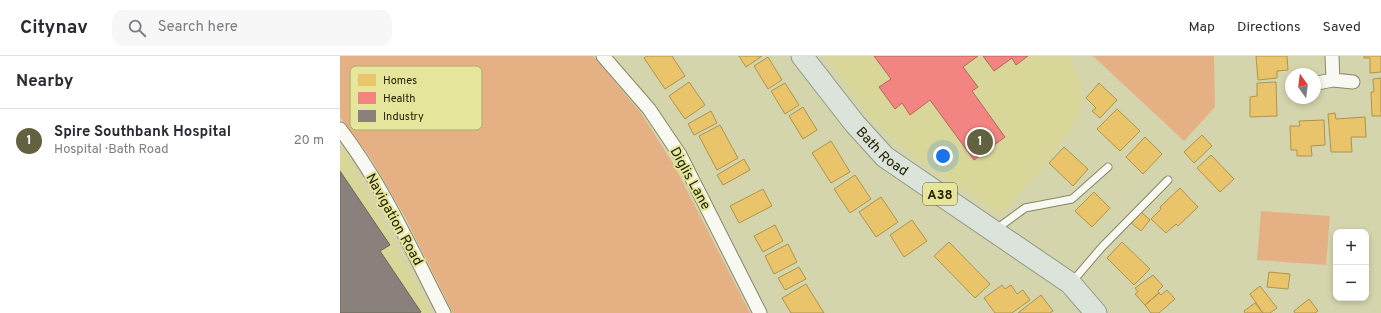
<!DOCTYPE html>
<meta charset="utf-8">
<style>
:root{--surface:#fff;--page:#f7f7f7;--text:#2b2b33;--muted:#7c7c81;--line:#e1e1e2;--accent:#626140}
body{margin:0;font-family:Overpass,sans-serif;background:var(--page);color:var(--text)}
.controls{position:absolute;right:12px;bottom:12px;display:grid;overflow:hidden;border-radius:8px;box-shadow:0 2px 6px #0003}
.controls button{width:36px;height:36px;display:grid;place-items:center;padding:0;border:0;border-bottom:1px solid var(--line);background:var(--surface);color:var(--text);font:20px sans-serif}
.compass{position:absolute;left:945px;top:12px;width:36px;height:36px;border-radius:50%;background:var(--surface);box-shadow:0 2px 6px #0003;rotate:346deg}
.you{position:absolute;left:603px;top:100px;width:14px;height:14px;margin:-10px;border:3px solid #fff;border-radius:50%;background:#1a73e8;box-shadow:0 0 0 6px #1a73e833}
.badge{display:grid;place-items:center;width:26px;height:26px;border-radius:50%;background:var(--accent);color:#fff;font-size:13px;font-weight:700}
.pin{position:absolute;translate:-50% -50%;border:2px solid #fff;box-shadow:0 1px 4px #0006}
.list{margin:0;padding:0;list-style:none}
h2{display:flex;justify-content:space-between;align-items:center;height:52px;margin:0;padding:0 16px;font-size:17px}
h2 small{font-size:13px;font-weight:400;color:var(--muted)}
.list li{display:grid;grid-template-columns:26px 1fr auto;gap:12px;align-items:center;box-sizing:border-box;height:64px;padding:0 16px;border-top:1px solid var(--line)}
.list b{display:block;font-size:15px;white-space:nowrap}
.list p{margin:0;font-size:13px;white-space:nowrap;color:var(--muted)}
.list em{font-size:13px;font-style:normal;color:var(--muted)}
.icon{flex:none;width:22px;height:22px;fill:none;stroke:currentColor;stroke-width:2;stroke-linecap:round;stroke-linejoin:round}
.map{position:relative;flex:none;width:1041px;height:257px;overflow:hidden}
header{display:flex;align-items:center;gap:24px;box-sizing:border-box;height:56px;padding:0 20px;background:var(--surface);border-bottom:1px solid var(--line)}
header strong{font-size:19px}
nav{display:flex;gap:22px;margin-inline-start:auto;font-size:14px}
.search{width:280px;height:36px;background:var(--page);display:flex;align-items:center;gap:10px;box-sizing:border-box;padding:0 14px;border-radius:12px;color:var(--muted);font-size:15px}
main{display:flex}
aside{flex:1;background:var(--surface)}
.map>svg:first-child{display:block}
</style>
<header>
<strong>Citynav</strong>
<div class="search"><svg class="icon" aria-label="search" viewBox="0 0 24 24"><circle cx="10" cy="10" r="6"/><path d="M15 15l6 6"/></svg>Search here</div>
<nav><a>Map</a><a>Directions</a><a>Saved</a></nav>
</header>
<main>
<aside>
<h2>Nearby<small></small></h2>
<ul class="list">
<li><span class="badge">1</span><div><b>Spire Southbank Hospital</b><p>Hospital · Bath Road</p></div><em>20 m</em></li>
</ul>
</aside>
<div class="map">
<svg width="1041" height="257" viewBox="0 0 1041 257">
<rect width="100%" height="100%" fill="#d4d4ad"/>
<path fill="#d8d799" d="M485 0H730L742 30 741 58 704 111 661 159 576 102 530 62Z
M0 90 8 99 92 257H0Z"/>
<path fill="#e5b184" d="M0 0H253L301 57 334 109 410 257H113L65 161 30 101 0 61Z
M753 0H874L875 51 844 85Z
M921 155 990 160 986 209 917 204Z"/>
<path fill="#e9c46a" stroke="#ae944c" d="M307 0H332L345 20 325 33 304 2Z
M399 0H422L406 11Z
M916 0H947L948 14 937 15V22L918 24Z
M1024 0H1041V16L1030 17V2H1024Z
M428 1 442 24 428 33 414 10Z
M1041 22V60H1032L1031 36H1034L1033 23Z
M349 26 365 49 345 63 329 40Z
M936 26 937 60 910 61V41L917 40V27Z
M445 27 459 49 445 58 431 35Z
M759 27 777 44 760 62 752 55 756 52 746 42Z
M463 51 477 74 463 83 449 60Z
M777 53 800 75 780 95 757 73Z
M371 55 377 67 354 79 348 68Z
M995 57 996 63 1025 61 1026 81H1011L1012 96H991L988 58Z
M984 64 985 89 971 90 972 100H957V94H951L950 70H960L959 65Z
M380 69 398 102 377 114 359 80Z
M862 79 872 90 854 107 844 96Z
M805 81 822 98 803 118 786 101Z
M491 85 510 116 491 127 472 97Z
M724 91 748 113 733 130 709 107Z
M871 99 894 123 880 136 857 112Z
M404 103 410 114 383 129 377 119Z
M515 119 531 143 510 157 494 133Z
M840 132 858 151 838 170 836 168 826 177 811 163 821 153 820 151Z
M423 133 432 150 399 167 390 150Z
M754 136 770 152 752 171 735 155Z
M541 141 558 166 536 181 519 156Z
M800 155 810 164 801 175 790 166Z
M572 164 587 185 564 201 550 179Z
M435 169 443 185 423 196 414 180Z
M609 186 650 228 635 242 594 200Z
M782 186 810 213 794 229 767 202Z
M448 188 457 206 434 218 425 200Z
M459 211 466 223 445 234 438 222Z
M929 216 950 218 948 233 927 231Z
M813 219 823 230 818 235 819 237 805 249 795 238 798 236 795 232Z
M466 228 484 257H451L442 242Z
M662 229 665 233 671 229 677 238 683 234 690 244 672 257H655L644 242Z
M920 230 937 252 930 257H923L910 238Z
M827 234 835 243 819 257H811L805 249 819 237 821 239Z
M701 239 713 255 710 257H678Z
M969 243 978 255 975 257H955L954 255Z
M915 247 923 257H905L904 255Z"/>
<path fill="#f28482" stroke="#b4675c" d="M534 0H638L623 11 638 31 632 35 665 81 634 104 590 44 570 59 562 47 555 53 539 31 551 23Z
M643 0H688L676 9 672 2 654 15Z"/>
<path fill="#8a817c" stroke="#6b6558" d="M0 115 50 189 40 195 81 256 79 257H0Z"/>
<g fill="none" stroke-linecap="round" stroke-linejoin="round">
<defs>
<path id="lane" d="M655 174 685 152 732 143 768 111
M732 226 762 191 828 124"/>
<path id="street" d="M263 0 309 53 340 99 420 257
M993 24 1013 26
M977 27 993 24 992 0
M0 73C43 129 72 195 104 257"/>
<g id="primary">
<path id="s1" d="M462 0 515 68 545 101 730 227 756 257"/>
</g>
</defs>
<use href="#lane" stroke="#888767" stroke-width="9"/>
<use href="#street" stroke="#888767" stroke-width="15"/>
<use href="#primary" stroke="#909c84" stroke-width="23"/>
<use href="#lane" stroke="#f9f9f3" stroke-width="7"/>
<use href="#street" stroke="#f9f9f3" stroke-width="13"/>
<use href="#primary" stroke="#dce3db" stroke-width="21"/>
</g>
<g text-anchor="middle" stroke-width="4" stroke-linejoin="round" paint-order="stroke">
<rect fill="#e5e59c" stroke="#5e5d32" stroke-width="1" x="583" y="127" width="34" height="22" rx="3"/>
<g font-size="13" font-weight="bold" fill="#242305">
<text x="600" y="143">A38</text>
</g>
<g font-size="14" fill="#242305" stroke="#e5e59c">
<text dy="5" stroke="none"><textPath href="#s1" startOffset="125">Bath Road</textPath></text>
<text transform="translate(351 122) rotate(61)" y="5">Diglis Lane</text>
<text transform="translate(55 163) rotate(61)" y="5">Navigation Road</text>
</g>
</g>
<rect x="10" y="10" width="132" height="64" rx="6" fill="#e5e59c" stroke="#abab6f" stroke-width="1"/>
<rect x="18" y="18" width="18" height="12" fill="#e9c46a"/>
<rect x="18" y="36" width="18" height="12" fill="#f28482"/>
<rect x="18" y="54" width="18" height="12" fill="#8a817c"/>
<g font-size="11" fill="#242305">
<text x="43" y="28">Homes</text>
<text x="43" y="46">Health</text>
<text x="43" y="64">Industry</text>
</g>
</svg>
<div class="controls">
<button>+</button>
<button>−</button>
</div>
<svg class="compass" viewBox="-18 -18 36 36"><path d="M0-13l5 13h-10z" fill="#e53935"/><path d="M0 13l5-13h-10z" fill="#7c7c81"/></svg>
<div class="you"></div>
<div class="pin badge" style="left:640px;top:86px">1</div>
</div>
</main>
